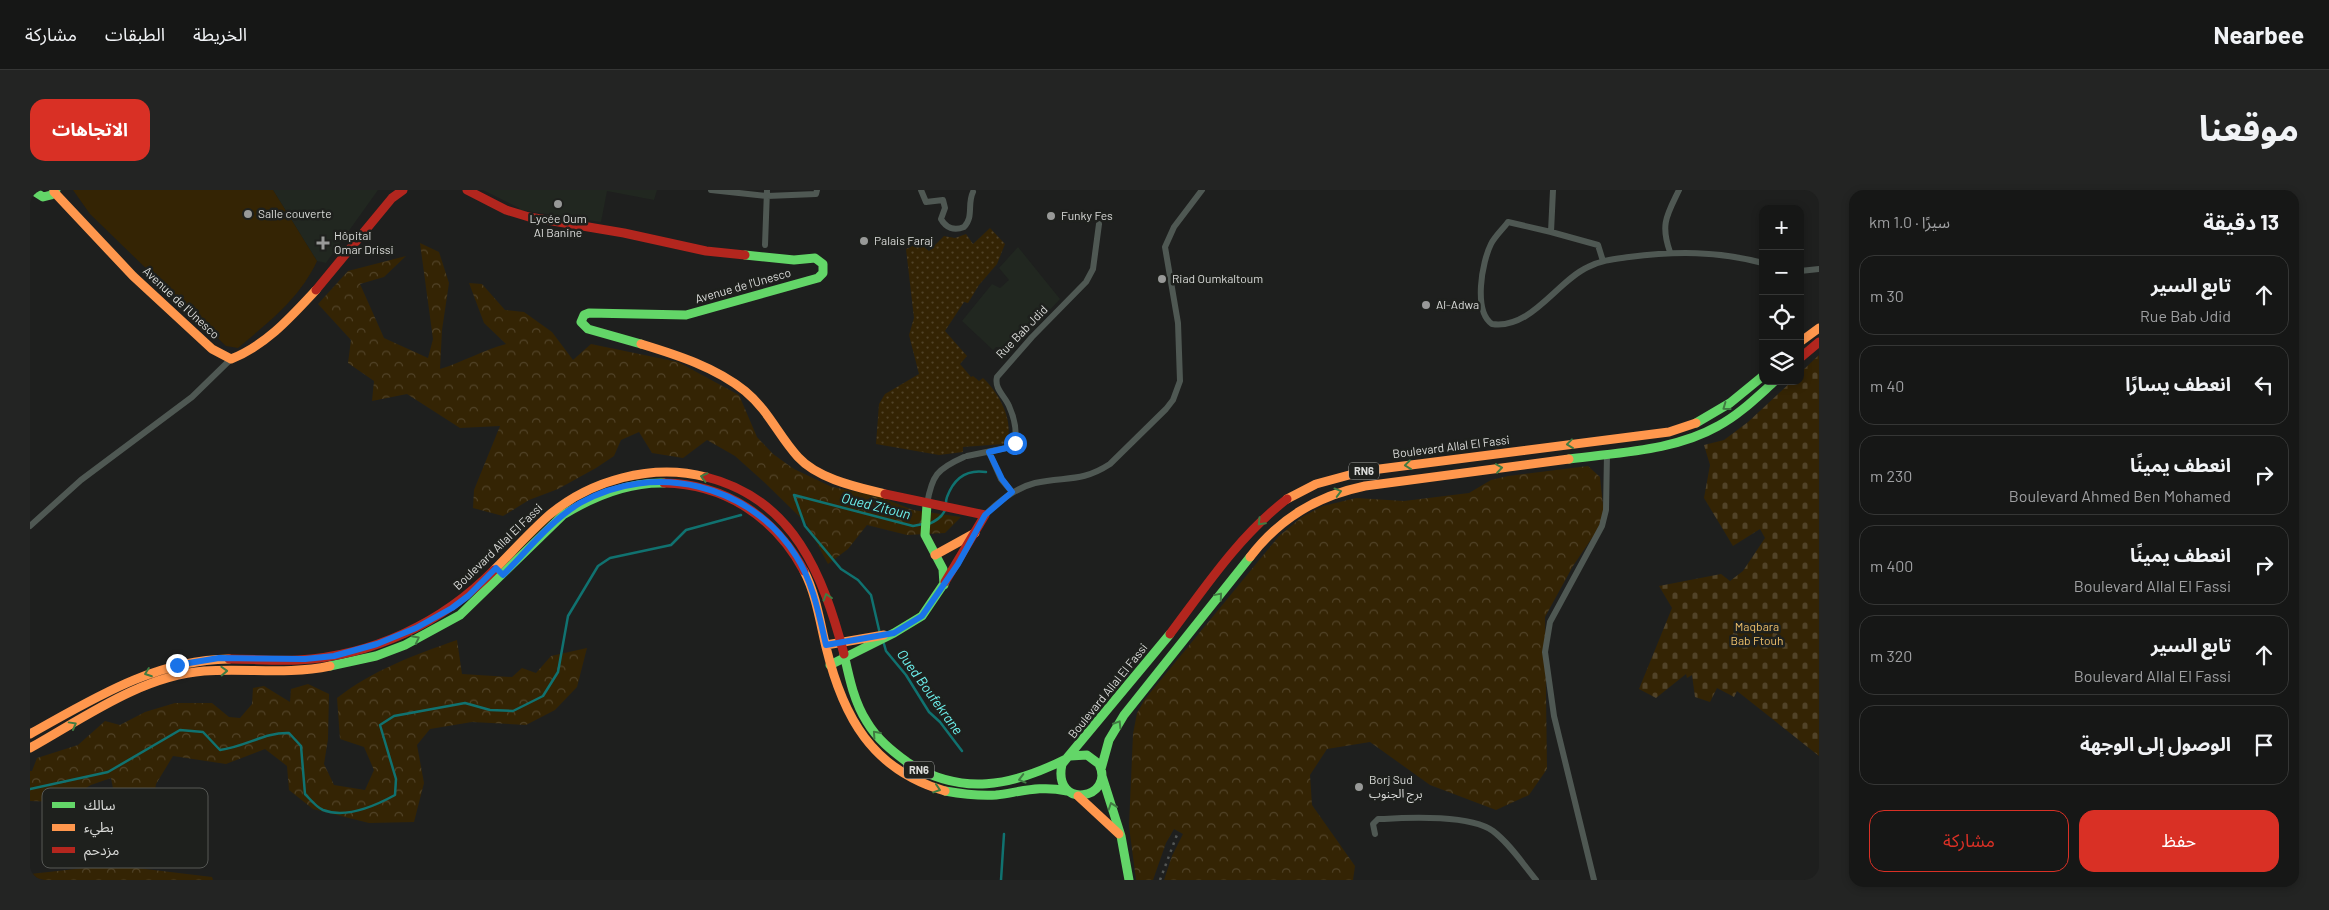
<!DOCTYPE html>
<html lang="ar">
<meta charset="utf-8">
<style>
:root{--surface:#161716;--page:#232423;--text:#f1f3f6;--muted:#9e9fa1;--line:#353635;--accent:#d93025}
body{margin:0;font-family:Barlow,"Noto Sans Arabic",sans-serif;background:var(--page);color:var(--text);direction:rtl}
.controls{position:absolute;right:15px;top:15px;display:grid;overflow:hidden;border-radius:10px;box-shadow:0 2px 8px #0003}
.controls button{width:45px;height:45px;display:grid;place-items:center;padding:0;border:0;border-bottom:1px solid var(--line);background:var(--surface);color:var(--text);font:25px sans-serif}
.stop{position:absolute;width:15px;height:15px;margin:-11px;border:4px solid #1a73e8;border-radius:50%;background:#fff}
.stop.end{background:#1a73e8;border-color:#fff;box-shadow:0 1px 5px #0008}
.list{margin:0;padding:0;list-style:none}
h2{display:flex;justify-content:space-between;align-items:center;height:65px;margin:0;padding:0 20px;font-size:21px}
h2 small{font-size:16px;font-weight:400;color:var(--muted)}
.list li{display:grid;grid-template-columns:32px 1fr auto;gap:15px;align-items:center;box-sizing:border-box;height:80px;margin:0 10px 10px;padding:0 10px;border:1px solid var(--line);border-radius:15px}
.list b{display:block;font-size:19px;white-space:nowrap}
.list p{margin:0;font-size:16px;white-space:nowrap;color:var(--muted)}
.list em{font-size:16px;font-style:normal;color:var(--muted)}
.actions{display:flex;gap:10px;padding:15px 20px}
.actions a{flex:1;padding:11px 0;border:1px solid var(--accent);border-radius:15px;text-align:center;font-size:18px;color:var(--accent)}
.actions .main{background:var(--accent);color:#fff}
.icon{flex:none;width:28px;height:28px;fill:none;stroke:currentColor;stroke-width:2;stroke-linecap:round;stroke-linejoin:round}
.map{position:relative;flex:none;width:1789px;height:690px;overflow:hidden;direction:ltr;border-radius:15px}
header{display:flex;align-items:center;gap:30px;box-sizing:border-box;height:70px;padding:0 25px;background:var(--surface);border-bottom:1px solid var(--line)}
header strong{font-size:24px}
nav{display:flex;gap:28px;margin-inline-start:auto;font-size:18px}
.intro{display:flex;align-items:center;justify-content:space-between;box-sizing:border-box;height:120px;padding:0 30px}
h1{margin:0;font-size:35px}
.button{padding:12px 22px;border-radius:15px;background:var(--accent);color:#fff;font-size:18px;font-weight:700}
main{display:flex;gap:30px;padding:0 30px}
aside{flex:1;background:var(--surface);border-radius:15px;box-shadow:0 2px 8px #0003}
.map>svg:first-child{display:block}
</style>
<header>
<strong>Nearbee</strong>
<nav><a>الخريطة</a><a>الطبقات</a><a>مشاركة</a></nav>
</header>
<div class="intro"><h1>موقعنا</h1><a class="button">الاتجاهات</a></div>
<main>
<aside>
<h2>13 دقيقة<small>سيرًا · 1.0 km</small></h2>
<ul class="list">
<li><svg class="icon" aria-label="ahead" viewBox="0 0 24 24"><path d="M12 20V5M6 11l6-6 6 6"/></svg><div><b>تابع السير</b><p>Rue Bab Jdid</p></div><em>30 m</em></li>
<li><svg class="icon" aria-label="left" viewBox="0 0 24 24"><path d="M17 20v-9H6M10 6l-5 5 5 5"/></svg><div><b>انعطف يسارًا</b></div><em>40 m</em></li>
<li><svg class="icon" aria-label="right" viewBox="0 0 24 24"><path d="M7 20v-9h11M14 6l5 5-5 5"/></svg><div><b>انعطف يمينًا</b><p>Boulevard Ahmed Ben Mohamed</p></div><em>230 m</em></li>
<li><svg class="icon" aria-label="right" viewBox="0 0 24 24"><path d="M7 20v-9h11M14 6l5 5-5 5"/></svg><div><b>انعطف يمينًا</b><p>Boulevard Allal El Fassi</p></div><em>400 m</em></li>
<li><svg class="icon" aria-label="ahead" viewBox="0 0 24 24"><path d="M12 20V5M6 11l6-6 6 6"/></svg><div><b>تابع السير</b><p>Boulevard Allal El Fassi</p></div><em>320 m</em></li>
<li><svg class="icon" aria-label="arrive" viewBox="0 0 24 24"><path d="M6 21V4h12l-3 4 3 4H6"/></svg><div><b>الوصول إلى الوجهة</b></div></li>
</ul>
<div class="actions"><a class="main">حفظ</a><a>مشاركة</a></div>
</aside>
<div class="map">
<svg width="1789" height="690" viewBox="0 0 1789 690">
<defs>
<pattern id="grass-dots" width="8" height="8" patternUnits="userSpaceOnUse" patternTransform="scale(1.25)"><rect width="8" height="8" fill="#342404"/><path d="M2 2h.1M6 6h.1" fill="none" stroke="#514328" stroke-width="1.8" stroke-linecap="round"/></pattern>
<pattern id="forest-crowns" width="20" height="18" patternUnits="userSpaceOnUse" patternTransform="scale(1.25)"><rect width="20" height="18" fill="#342404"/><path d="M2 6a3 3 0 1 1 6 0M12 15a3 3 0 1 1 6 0" fill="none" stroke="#514328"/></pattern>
<pattern id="cemetery-stones" width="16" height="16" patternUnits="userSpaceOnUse" patternTransform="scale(1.25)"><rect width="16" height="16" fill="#342404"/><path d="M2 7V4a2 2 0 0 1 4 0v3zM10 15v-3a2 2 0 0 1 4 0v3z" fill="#514328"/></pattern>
</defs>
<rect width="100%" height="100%" fill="#1e1f1e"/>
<path fill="#212720" d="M243 0H348L296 73 287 71Z
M453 0H627L624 10 577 1 571 32 490 20 489 18Z
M988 57 1030 109 983 160 966 157 963 160 932 131 962 94 970 98 979 90 969 78Z"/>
<path fill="url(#grass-dots)" d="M960 38 975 54 967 74 949 95 938 113 934 112 915 141 937 166 930 174 941 187 943 186 949 191 953 188C968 202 984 229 977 251L974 254 933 257V262L909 265 846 254 849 214 855 204 889 184 879 145 884 128 876 59 889 53 899 61 914 46 925 48 936 44 943 54Z"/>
<path fill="url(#forest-crowns)" d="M390 53 409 62 419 93 412 140 410 179C433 172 453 160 476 154L454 133 439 93 452 94 475 120 494 122 522 142 543 170 561 154 648 172 709 205 727 247 743 264 764 279 802 297 848 306 883 320 931 327 915 343 877 345 837 335 818 359 798 374 776 333 734 292 705 266 677 250 653 268 622 263 609 242 591 250 584 266 566 278 528 299 499 310 473 326 443 318 444 300 470 236 430 238 377 204 342 211 344 191 318 173 321 150 288 114 318 81 376 66 354 87 330 94 354 148 398 168 403 149Z
M1558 276 1570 287 1574 325 1568 339 1543 376 1515 427 1517 579 1499 605 1466 620 1400 595 1340 552 1297 559 1280 585 1282 615 1325 676 1323 690H1134L1142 666 1153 644 1144 639 1136 653 1123 690H1106L1099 636 1103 544 1107 523 1115 509 1249 346 1272 327 1293 316 1326 308 1374 311 1439 303 1461 290 1478 286Z
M427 450 432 484 482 487 492 478 506 483 521 466 557 458 547 497 525 520 496 535 442 532 400 539 387 555 394 593 384 632 339 633 283 619 259 600 257 576 235 559 196 574 143 566 126 594 123 612 109 630 87 619 81 588 61 595 32 612 0 611V581H2L7 568 48 555 75 531 90 535 115 522 145 513H182L199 527 210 528 222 514 223 498 234 496 260 512 261 499 278 494 299 504 298 549 294 574 304 595 335 600 344 580 334 557 310 549 307 508C343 480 384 465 427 450Z
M82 675 182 687 183 690H0V684Z"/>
<path fill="url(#cemetery-stones)" d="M1789 165V566L1707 501 1704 507 1687 498 1680 512 1665 507 1662 485 1657 488 1656 484 1626 508 1609 499 1642 418 1629 396 1691 384 1700 391 1713 381 1735 348 1730 339 1703 356 1674 308 1680 275 1674 255 1694 250 1718 232 1762 191H1770V183Z"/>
<path fill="#342404" d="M43 0H243L287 71C270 108 239 132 208 158L196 156 60 24Z"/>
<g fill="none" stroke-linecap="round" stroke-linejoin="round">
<path stroke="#107270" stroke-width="2.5" d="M764 305 883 336 893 334
M764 305 775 336 811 379 828 390 841 405 850 444
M899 334C905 331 911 328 914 322 917 318 915 312 917 307 924 288 937 279 956 282
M854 454 856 461 876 485 899 522 910 532 932 561
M0 599 78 582 150 540 173 542 190 560C215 557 235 542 259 543L271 556 275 604C280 609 286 617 293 620 316 629 345 616 365 605L366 589 350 535 364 526 435 513 460 520 483 521 513 506 528 482 538 426 568 376 580 368 641 355 656 340 711 325
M971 690 974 644"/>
<path stroke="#4f5853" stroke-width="6" d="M681 0 737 6 786 4 787 0
M891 0 896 12 913 10 915 18 911 29C916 38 924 41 934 37 944 27 937 14 943 2
M1523 0 1521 42 1568 55 1573 71
M1521 42 1478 32C1473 39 1465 46 1461 54 1452 72 1443 121 1462 134 1501 140 1527 91 1558 77 1572 70 1585 69 1599 67 1646 61 1687 61 1733 73
M735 55 737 0
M1640 62C1630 34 1637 25 1649 0
M1770 81 1789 79
M959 262 971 289 982 302
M937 266 981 257 985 253C987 241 984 227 979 216 975 206 964 199 967 187L1002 147 1056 92 1063 79 1069 34
M897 314C902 285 907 279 934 267
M955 325C969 311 985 298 1005 293 1035 286 1051 293 1080 274L1136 219 1143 210 1150 191 1148 133 1135 57 1144 37 1172 0
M0 336 51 290 162 207 201 169
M1345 644 1343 634 1348 629H1354C1381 627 1441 625 1463 641 1480 654 1493 674 1506 690
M1564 690 1524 526 1515 462 1520 432 1572 336 1576 320 1577 264"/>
<path stroke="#63d668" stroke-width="9" d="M2 0 13 7 21 5 26 0
M611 154 558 139 551 132 554 125 559 123 656 125 788 88 793 83V74L785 68 764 70 715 65
M1666 233 1700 213 1733 186
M1539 269C1589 262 1644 261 1688 236 1709 225 1727 207 1745 191
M897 314 895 345 913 379 914 395
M814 464C819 487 824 512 837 532 847 549 862 561 877 572 931 607 982 596 1036 569
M800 475 864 443 892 426 915 392
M300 476 346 466 375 455 430 425 533 325C564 306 597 292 634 293
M1040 566 1057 565 1069 574C1086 609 1022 621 1032 574L1140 444
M1071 579 1079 550 1094 525 1220 367
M1072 586 1091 646 1099 690
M915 601C932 604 949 606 966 605 990 602 1012 595 1036 601"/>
<path stroke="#ff974d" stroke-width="9" d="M24 2 103 86 182 159 201 169C236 155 260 128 286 100
M1770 152 1789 138
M611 154C647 165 685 177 715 201 739 221 748 245 768 267 788 289 827 297 855 304
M1257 309 1286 294 1334 281 1639 242 1666 233
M905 365 945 343
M1220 367C1250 328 1287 306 1335 296L1539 269
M464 380C482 362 499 343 518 326 560 290 622 273 676 287
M774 381C786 404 790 432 796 457 813 527 842 580 915 601
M796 455 854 445
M0 544C63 509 124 470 199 469
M0 558C54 528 111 486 174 481 216 478 258 485 300 476
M1048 606 1089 644"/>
<path stroke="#b3261e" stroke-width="9" d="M437 0 476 20 499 27 594 43 676 61 715 65
M286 100 362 8 373 0
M1770 168 1789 152
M676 287C764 309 793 385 814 464
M634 293C695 294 745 327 774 381
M855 304 955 325 915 392
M1140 444C1176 396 1209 346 1257 309
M199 469C222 469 245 471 268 470 342 466 412 433 464 380"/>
<path stroke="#545755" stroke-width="2.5" stroke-dasharray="2.5 5" stroke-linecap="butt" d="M1130 690 1148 642"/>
</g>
<defs><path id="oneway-chevron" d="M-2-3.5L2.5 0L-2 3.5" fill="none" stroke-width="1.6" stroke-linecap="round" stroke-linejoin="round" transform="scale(1.25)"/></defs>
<g stroke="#407b42">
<use href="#oneway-chevron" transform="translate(1696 217) rotate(144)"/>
<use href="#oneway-chevron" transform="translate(1540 254) rotate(173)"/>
<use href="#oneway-chevron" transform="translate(1378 275) rotate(173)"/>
<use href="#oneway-chevron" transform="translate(1469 278) rotate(-8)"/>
<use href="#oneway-chevron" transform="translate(674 287) rotate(-166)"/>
<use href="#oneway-chevron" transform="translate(1308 302) rotate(-15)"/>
<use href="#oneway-chevron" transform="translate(1231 332) rotate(134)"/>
<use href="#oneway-chevron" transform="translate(1189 406) rotate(-50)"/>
<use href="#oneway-chevron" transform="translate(797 407) rotate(-107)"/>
<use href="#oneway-chevron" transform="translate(386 449) rotate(-27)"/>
<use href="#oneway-chevron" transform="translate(194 481) rotate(-2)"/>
<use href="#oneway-chevron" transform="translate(118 483) rotate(160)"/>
<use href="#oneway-chevron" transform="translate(1088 534) rotate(-58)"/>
<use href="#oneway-chevron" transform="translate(43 535) rotate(-29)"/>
<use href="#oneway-chevron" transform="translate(846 544) rotate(-132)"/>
<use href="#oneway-chevron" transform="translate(992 589) rotate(165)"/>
<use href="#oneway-chevron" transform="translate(907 599) rotate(18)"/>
<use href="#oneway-chevron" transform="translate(1082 616) rotate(-109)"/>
</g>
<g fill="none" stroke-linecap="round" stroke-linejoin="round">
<path stroke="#1a73e8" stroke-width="6" d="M147 475 189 468 275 469 304 466 347 454 386 438 422 418 438 406 466 378 473 385C497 361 520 331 550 313 624 271 721 294 766 366 783 392 789 425 796 455L864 443 892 426 928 374 955 325 982 302 972 289 959 262 981 257 985 253"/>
</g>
<g fill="#989998" stroke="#1e201d" stroke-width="2">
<circle cx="528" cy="14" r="5"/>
<circle cx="218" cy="24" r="5"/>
<circle cx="1021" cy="26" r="5"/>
<circle cx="834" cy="51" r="5"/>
<path d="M290.5 45.5h5v5h5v5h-5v5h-5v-5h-5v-5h5z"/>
<circle cx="1132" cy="89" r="5"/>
<circle cx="1396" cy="115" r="5"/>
<circle cx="1329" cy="597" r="5"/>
</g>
<g text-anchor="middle" stroke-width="5" stroke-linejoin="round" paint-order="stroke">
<g fill="#1e201d" stroke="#a2a3a1" stroke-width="1">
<rect x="1319" y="272.5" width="30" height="17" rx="4"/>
<rect x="874" y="571.5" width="30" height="17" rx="4"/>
</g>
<g font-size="11" font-weight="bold" fill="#dadbd9">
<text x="1334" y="285">RN6</text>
<text x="889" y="584">RN6</text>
</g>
<g font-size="12" fill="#dadbd9" stroke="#1e201d" text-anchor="start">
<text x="228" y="28">Salle couverte</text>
<text x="1031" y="30">Funky Fes</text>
<text x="528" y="33" text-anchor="middle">Lycée Oum<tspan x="528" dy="14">Al Banine</tspan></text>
<text x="304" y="50">Hôpital<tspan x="304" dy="14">Omar Drissi</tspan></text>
<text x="844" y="55">Palais Faraj</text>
<text x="1142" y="93">Riad Oumkaltoum</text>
<text x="1406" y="119">Al-Adwa</text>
<text x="1339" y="594">Borj Sud<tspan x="1339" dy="14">برج الجنوب</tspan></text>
</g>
<g font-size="12" fill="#dadbd9" stroke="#1e201d">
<text transform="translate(713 96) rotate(-16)" y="4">Avenue de l'Unesco</text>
<text transform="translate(151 113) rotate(43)" y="4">Avenue de l'Unesco</text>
<text transform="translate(992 142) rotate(-46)" y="4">Rue Bab Jdid</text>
<text transform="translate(1421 257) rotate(-7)" y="4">Boulevard Allal El Fassi</text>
<text transform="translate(468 357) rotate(-44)" y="4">Boulevard Allal El Fassi</text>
<text transform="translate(1078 501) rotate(-51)" y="4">Boulevard Allal El Fassi</text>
</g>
<g font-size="12" fill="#efc06b" stroke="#1e201d">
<text x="1727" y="441">Maqbara<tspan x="1727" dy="14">Bab Ftouh</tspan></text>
</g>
<g font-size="14" font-style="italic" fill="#6ef3f0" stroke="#1e201d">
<text transform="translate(846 316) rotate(14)" y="5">Oued Zitoun</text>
<text transform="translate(900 502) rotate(54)" y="5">Oued Boufekrane</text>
</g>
</g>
<rect x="12" y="598" width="166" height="80" rx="8" fill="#1e201d" stroke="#565855" stroke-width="1"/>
<rect x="22" y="612" width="23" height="6" fill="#63d668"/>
<rect x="22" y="634" width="23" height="7" fill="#ff974d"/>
<rect x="22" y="657" width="23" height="6" fill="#b3261e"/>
<g font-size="14" fill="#dadbd9">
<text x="54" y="620">سالك</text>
<text x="54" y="642">بطيء</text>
<text x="54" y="665">مزدحم</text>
</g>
</svg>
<div class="controls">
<button>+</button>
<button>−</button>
<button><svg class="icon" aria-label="locate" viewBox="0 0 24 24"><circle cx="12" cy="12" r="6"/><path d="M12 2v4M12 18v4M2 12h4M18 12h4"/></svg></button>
<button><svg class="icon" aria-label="layers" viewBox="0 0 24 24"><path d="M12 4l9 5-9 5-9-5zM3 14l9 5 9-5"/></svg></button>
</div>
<div class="stop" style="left:985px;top:253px"></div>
<div class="stop end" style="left:147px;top:475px"></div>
</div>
</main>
